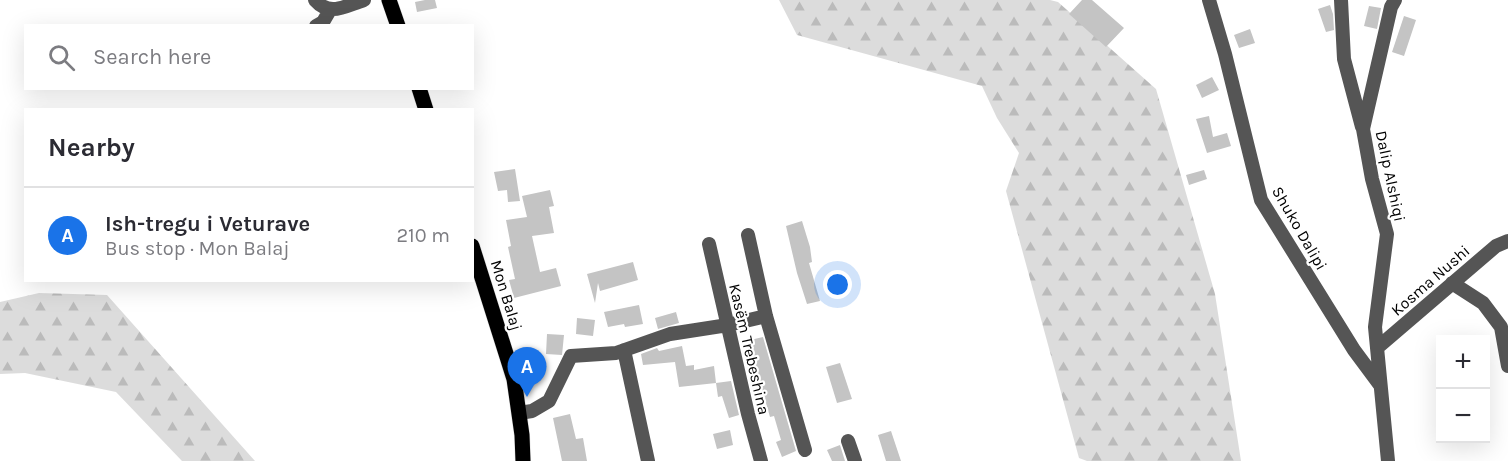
<!DOCTYPE html>
<meta charset="utf-8">
<style>
:root{--surface:#fff;--page:#f2f2f3;--text:#2b2b33;--muted:#7c7c81;--line:#e1e1e2;--accent:#1a73e8}
body{margin:0;font-family:Karla,sans-serif;background:var(--page);color:var(--text)}
.controls{position:absolute;right:18px;bottom:18px;display:grid;overflow:hidden;border-radius:0px;box-shadow:0 6px 24px #0002}
.controls button{width:54px;height:54px;display:grid;place-items:center;padding:0;border:0;border-bottom:2px solid var(--line);background:var(--surface);color:var(--text);font:30px sans-serif}
.you{position:absolute;left:838px;top:285px;width:21px;height:21px;margin:-15px;border:4px solid #fff;border-radius:50%;background:#1a73e8;box-shadow:0 0 0 9px #1a73e833}
.badge{display:grid;place-items:center;width:39px;height:39px;border-radius:50%;background:var(--accent);color:#fff;font-size:20px;font-weight:700}
.pin{position:absolute;translate:-50% -50px;filter:drop-shadow(0 2px 3px #0008)}
.pin::after{content:'';position:absolute;top:32px;width:21px;height:18px;background:inherit;clip-path:polygon(0 0,100% 0,50% 100%)}
.list{margin:0;padding:0;list-style:none}
h2{display:flex;justify-content:space-between;align-items:center;height:78px;margin:0;padding:0 24px;font-size:26px}
h2 small{font-size:20px;font-weight:400;color:var(--muted)}
.list li{display:grid;grid-template-columns:39px 1fr auto;gap:18px;align-items:center;box-sizing:border-box;height:96px;padding:0 24px;border-top:2px solid var(--line)}
.list b{display:block;font-size:22px;white-space:nowrap}
.list p{margin:0;font-size:20px;white-space:nowrap;color:var(--muted)}
.list em{font-size:20px;font-style:normal;color:var(--muted)}
.icon{flex:none;width:33px;height:33px;fill:none;stroke:currentColor;stroke-width:2;stroke-linecap:round;stroke-linejoin:round}
.map{position:relative;flex:none;width:1508px;height:461px;overflow:hidden}
.search{position:absolute;background:var(--surface);box-shadow:0 6px 24px #0002;left:24px;top:24px;width:450px;height:66px;display:flex;align-items:center;gap:15px;box-sizing:border-box;padding:0 21px;border-radius:0px;color:var(--muted);font-size:22px}
.panel{position:absolute;background:var(--surface);box-shadow:0 6px 24px #0002;left:24px;top:108px;width:450px;height:174px;border-radius:0px}
.map>svg:first-child{display:block}
</style>
<div class="map">
<svg width="1508" height="461" viewBox="0 0 1508 461">
<defs>
<pattern id="forest-firs" width="22" height="20" patternUnits="userSpaceOnUse" patternTransform="scale(1.5)"><rect width="22" height="20" fill="#dcdcdc"/><path d="M5 1l3.5 6h-7zM16 11l3.5 6h-7z" fill="#bbb"/></pattern>
</defs>
<rect width="100%" height="100%" fill="#fff"/>
<path fill="url(#forest-firs)" d="M779 0H1050L1058 2 1156 89 1215 294 1241 461H1087L1079 458 1006 191 1019 153 997 118 982 86 797 35Z
M39 293 107 295 255 461H182L116 392 25 373 0 374V302Z"/>
<path fill="#c4c4c4" d="M425 0H435L437 8 417 12 415 2Z
M1082 0H1092L1124 28 1106 47 1069 14Z
M1330 5 1333 14 1334 30 1326 32 1318 9Z
M1369 6 1381 8 1377 29 1364 26Z
M1404 16 1416 20 1404 56 1392 52Z
M1250 29 1255 43 1239 48 1234 35Z
M1212 77 1219 90 1202 98 1196 85Z
M1209 116 1213 137 1227 133 1231 146 1207 153 1196 119Z
M515 169 520 201 508 202 507 190 498 191 494 172Z
M1204 170 1207 179 1189 185 1186 175Z
M550 190 554 206 549 207 554 233 532 236 540 272 556 268 561 286 514 298 509 280 515 279 508 247 511 246 506 220 527 217 522 196Z
M802 221 810 247 812 262 809 263 820 301 807 304 797 273 786 226Z
M633 262 638 280 600 291 598 283 595 303 587 274Z
M639 305 643 324 625 327 624 324 608 327 604 312Z
M676 312 679 323 658 329 655 318Z
M577 318 595 320 593 336 576 334Z
M547 334 564 335 562 355 546 354Z
M763 337 796 451 782 457 776 442 781 440 774 416 770 417 753 358H750L746 341Z
M682 346 686 366 694 365V370L714 366 716 383 679 387 675 362 643 365 641 354 657 348 659 351Z
M840 363 852 399 837 403 826 367Z
M731 381 739 415 729 418 722 396 718 397 716 383Z
M570 414 576 439 583 438 587 461H562L553 418Z
M730 430 733 445 717 449 713 434Z
M891 431 901 461H886L878 435Z
M840 445 845 461H832L827 450Z"/>
<g fill="none" stroke-linecap="round" stroke-linejoin="round">
<defs>
<path id="major" d="M389 0 398 26
M419 88 426 110
M472 246 514 379 522 435 523 461"/>
</defs>
<use href="#major" stroke="#dbdbdb" stroke-width="16"/>
<path stroke="#555" stroke-width="14" d="M315 0C330 17 345 6 364 0
M1209 0 1225 54 1261 200 1354 350 1380 385
M1341 0 1344 59 1362 127
M316 26 323 22 330 10
M748 235 766 316 805 450
M709 244 748 414 761 461
M1452 283 1483 303 1501 327 1508 366
M1377 348 1496 246 1508 241
M624 350 648 461
M519 413 532 411 549 401 571 356 616 353 670 334 728 325 766 316
M848 441 855 461
M1388 461 1375 327 1387 234 1372 179 1363 129 1391 7 1395 0"/>
<use href="#major" stroke="#000" stroke-width="15"/>
</g>
<g text-anchor="middle" stroke-width="4.5" stroke-linejoin="round" paint-order="stroke">
<g font-size="16" fill="#000" stroke="#fff">
<text transform="translate(1391 176) rotate(78)" y="6">Dalip Alshiqi</text>
<text transform="translate(1300 228) rotate(60)" y="6">Shuko Dalipi</text>
<text transform="translate(1430 280) rotate(-41)" y="6">Kosma Nushi</text>
<text transform="translate(507 295) rotate(73)" y="6">Mon Balaj</text>
<text transform="translate(750 349) rotate(77)" y="6">Kasëm Trebeshina</text>
</g>
</g>
</svg>
<div class="controls">
<button>+</button>
<button>−</button>
</div>
<div class="you"></div>
<div class="pin badge" style="left:527px;top:397px">A</div>
<div class="search"><svg class="icon" aria-label="search" viewBox="0 0 24 24"><circle cx="10" cy="10" r="6"/><path d="M15 15l6 6"/></svg>Search here</div>
<section class="panel">
<h2>Nearby<small></small></h2>
<ul class="list">
<li><span class="badge">A</span><div><b>Ish-tregu i Veturave</b><p>Bus stop · Mon Balaj</p></div><em>210 m</em></li>
</ul>
</section>
</div>
